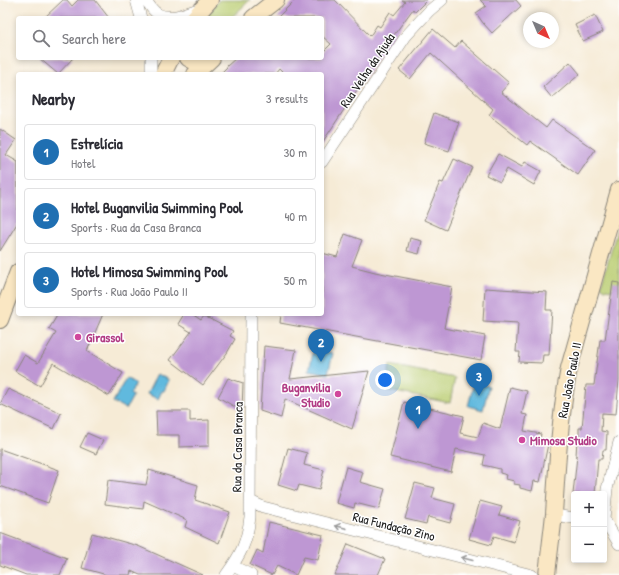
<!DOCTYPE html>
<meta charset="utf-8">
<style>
:root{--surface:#fff;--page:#f2f2f3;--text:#2b2b33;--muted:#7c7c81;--line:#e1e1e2;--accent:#1f6fb2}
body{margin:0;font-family:"Patrick Hand",sans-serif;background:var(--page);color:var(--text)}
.controls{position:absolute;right:12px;bottom:12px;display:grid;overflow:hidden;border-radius:4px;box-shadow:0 2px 6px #0003}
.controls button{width:36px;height:36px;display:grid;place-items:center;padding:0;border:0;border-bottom:1px solid var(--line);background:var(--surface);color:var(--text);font:20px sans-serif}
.compass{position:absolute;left:523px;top:12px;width:36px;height:36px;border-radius:50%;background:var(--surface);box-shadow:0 2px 6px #0003;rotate:136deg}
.you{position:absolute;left:385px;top:380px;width:14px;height:14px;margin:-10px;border:3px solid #fff;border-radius:50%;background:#1a73e8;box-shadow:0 0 0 6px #1a73e833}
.badge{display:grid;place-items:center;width:26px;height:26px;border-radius:50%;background:var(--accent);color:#fff;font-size:13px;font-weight:700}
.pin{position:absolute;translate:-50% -33px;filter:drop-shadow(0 1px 2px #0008)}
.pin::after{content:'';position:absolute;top:21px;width:14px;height:12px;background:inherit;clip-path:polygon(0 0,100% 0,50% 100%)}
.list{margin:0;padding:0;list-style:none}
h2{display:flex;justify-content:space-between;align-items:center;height:52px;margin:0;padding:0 16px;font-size:17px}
h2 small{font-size:13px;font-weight:400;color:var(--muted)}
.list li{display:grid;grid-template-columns:26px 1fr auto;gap:12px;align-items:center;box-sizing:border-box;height:56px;margin:0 8px 8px;padding:0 8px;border:1px solid var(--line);border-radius:4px}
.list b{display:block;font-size:15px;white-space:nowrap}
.list p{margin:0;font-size:13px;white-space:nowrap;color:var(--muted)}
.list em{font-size:13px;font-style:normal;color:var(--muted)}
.icon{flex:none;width:22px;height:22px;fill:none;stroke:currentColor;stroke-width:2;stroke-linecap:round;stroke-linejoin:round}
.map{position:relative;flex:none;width:619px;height:575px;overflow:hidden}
.search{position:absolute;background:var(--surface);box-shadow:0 2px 6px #0003;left:16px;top:16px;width:308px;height:44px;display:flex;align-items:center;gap:10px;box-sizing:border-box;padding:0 14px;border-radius:4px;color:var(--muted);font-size:15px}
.panel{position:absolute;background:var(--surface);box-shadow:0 2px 6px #0003;left:16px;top:72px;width:308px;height:244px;border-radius:4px}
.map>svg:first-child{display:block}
</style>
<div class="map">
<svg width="619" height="575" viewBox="0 0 619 575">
<rect width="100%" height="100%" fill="#fff"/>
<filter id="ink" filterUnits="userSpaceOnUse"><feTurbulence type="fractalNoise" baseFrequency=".025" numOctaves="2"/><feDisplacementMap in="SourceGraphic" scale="8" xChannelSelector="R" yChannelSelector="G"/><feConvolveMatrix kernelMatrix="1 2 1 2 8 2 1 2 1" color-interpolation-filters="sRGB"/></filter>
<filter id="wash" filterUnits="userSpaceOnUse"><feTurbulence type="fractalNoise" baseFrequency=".012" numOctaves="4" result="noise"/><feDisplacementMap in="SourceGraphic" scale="16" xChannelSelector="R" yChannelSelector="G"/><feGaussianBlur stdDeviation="0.9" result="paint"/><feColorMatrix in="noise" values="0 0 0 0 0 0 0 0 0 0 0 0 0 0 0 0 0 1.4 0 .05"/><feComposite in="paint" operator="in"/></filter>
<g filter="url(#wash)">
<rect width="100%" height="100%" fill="#f6ebd6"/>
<path fill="#b9cc6f" stroke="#6a7446" d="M219 0H250L231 18H205Z
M619 223V291L605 289 601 286Z
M390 365 455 378 450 403 385 390Z"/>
<path fill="#61b9de" stroke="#3e6a7d" d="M314 349 333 353 328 374 309 370Z
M157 374 169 380 164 391H162L158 399 147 394Z
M126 378 136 384 130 394 133 396 126 409 113 402Z
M474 383 489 386 483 410 468 406Z"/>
<g id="blocks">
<path fill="#be97d3" d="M63 0H67L72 6 78 0H95L109 18H44Z
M295 0H335L370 36 377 25 380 27 390 12 394 15 405 2 402 0H427L415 12 413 9 388 43 322 143V74H284L279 69 275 74H220L227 67V66L236 58H322V53L331 44 322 36V18H277Z
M480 0H516L521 6 492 33 483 23 476 13 486 6Z
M595 15 603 32 583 41 575 25Z
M433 29 455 48 461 41 509 83 501 92 546 128 552 120 595 150 578 175 530 141 527 145 489 115 493 109 431 53 410 79 399 70Z
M39 58H73L58 74Z
M570 62 580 74 552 98 543 87Z
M434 113 459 122 449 151 424 143Z
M0 129 16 140 6 155 18 162V222L0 251Z
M498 154 522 167 525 162 541 171 534 185 507 169 500 182 486 175Z
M454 159 472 167 446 230 424 220 440 182 443 183Z
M345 234 362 240 352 266 375 272 452 287 444 328 485 336 481 360 280 323 281 314H322V253L337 257Z
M410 238 422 241 419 254 407 251Z
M613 282 619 283V380L616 414 602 413 601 431 607 432 606 450H603L602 459H598L595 494H573L577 456H576L577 438H579V428H582L586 385H594L600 340H605Z
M485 288 547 292 546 310H552L549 355H543L542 363 519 362 520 352H516L518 323 483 321Z
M58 314H103L87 351 123 373 109 396 53 363 40 386 15 371 24 355 38 363 56 333 49 329Z
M184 314H192L201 320 204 316 233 331 230 336 235 339 227 353 203 385 170 360 191 332 178 324Z
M264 346 296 350 290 379 369 371 352 429 285 399 281 418 260 411Z
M228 378 243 383 242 411 218 397Z
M510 387 527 391 522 414 527 415 524 431 541 434 539 442 548 444 540 482 534 481 532 491 520 488V485L514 484V481L506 479 507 475 500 473V469L483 465 485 455 456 449 451 472 390 457 404 402 464 416 460 433 478 437 483 423 500 429Z
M8 389 61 413 54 429 0 404Z
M156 411H190V421L209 420V446L179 447V435H157Z
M87 433 103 440 96 454 80 447Z
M288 448 307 453 304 465 324 470 319 490 299 485 297 491 278 485Z
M0 449 59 470 48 503 0 486Z
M346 467 363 472 360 482 385 489 379 509 355 503 354 508 336 503Z
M149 470 198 485 195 500 230 512 219 543 185 527 187 520 144 501 143 509 105 504 108 480 146 485Z
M415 483 435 488 432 498 455 504 450 523 428 517 426 524 405 519Z
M480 501 502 507 499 515 520 521 514 542 494 536 491 545 469 539Z
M269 522 323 535 318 560 304 557 296 575 277 566 272 575 250 565 257 550 263 553Z
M0 533 67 558 60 575H26L0 565Z
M92 533 138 546 203 575H140L131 571 130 575H107L82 568Z
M348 544 385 559 378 575H335Z"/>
</g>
</g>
<g filter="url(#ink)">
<use href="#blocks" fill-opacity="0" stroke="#898479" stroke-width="1"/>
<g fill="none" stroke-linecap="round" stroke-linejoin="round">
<defs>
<path id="street" d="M136 0 141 18
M146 0C149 5 153 11 158 14 172 21 188 12 201 8
M151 74V58
M322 162 406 36 429 11 442 0
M250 501 263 507 532 575
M554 515 574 518
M604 519 607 489 619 442
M604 519 619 544
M233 566 251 575
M226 575C241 554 247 543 250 517L251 314"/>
<path id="secondary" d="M194 18 210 0
M253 18 276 0
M188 58C194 62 200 63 206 58
M163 74 171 58
M195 74 212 58
M0 320 18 272
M547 575C549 555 552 534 554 514 557 465 560 416 569 368L619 190"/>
</defs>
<use href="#street" stroke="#898479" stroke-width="12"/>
<use href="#secondary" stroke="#898479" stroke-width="18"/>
<use href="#street" stroke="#fff" stroke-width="11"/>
<use href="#secondary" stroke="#fae7c3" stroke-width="16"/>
</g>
<defs><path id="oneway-shaft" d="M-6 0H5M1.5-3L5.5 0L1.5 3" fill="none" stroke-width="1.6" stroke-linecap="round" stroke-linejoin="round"/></defs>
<g stroke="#999">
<use href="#oneway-shaft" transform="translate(341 527) rotate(-166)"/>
<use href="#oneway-shaft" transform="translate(467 559) rotate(-166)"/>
</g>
</g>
<g fill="#d1479c" stroke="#fff" stroke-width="1.5">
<circle cx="78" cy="337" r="4"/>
<circle cx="338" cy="394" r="4"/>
<circle cx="522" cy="440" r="4"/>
</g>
<g text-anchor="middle" stroke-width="3" stroke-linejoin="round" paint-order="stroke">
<g font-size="13" fill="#1c1c1c" stroke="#fff">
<text transform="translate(367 70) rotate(-56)" y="5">Rua Velha da Ajuda</text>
<text transform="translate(569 380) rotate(-79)" y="5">Rua João Paulo II</text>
<text transform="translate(237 447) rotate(-89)" y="5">Rua da Casa Branca</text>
<text transform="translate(394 526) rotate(14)" y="5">Rua Fundação Zino</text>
</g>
<g font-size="13" font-weight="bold" fill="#b23c85" stroke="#fff" text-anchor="start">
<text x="86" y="342">Girassol</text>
<text x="330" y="392" text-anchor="end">Buganvilia<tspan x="330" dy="15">Studio</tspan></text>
<text x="530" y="445">Mimosa Studio</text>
</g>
</g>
</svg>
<div class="controls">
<button>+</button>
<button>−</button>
</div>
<svg class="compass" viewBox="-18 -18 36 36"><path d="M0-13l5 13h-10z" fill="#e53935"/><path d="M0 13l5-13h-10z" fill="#7c7c81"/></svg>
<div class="you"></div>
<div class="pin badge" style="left:418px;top:429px">1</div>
<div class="pin badge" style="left:321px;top:362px">2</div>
<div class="pin badge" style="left:479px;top:396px">3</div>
<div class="search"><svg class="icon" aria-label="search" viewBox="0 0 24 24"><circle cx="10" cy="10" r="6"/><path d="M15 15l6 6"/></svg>Search here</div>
<section class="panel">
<h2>Nearby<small>3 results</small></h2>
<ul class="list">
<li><span class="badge">1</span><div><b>Estrelícia</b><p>Hotel</p></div><em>30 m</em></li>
<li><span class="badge">2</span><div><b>Hotel Buganvilia Swimming Pool</b><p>Sports · Rua da Casa Branca</p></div><em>40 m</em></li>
<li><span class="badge">3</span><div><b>Hotel Mimosa Swimming Pool</b><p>Sports · Rua João Paulo II</p></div><em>50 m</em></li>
</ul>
</section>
</div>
